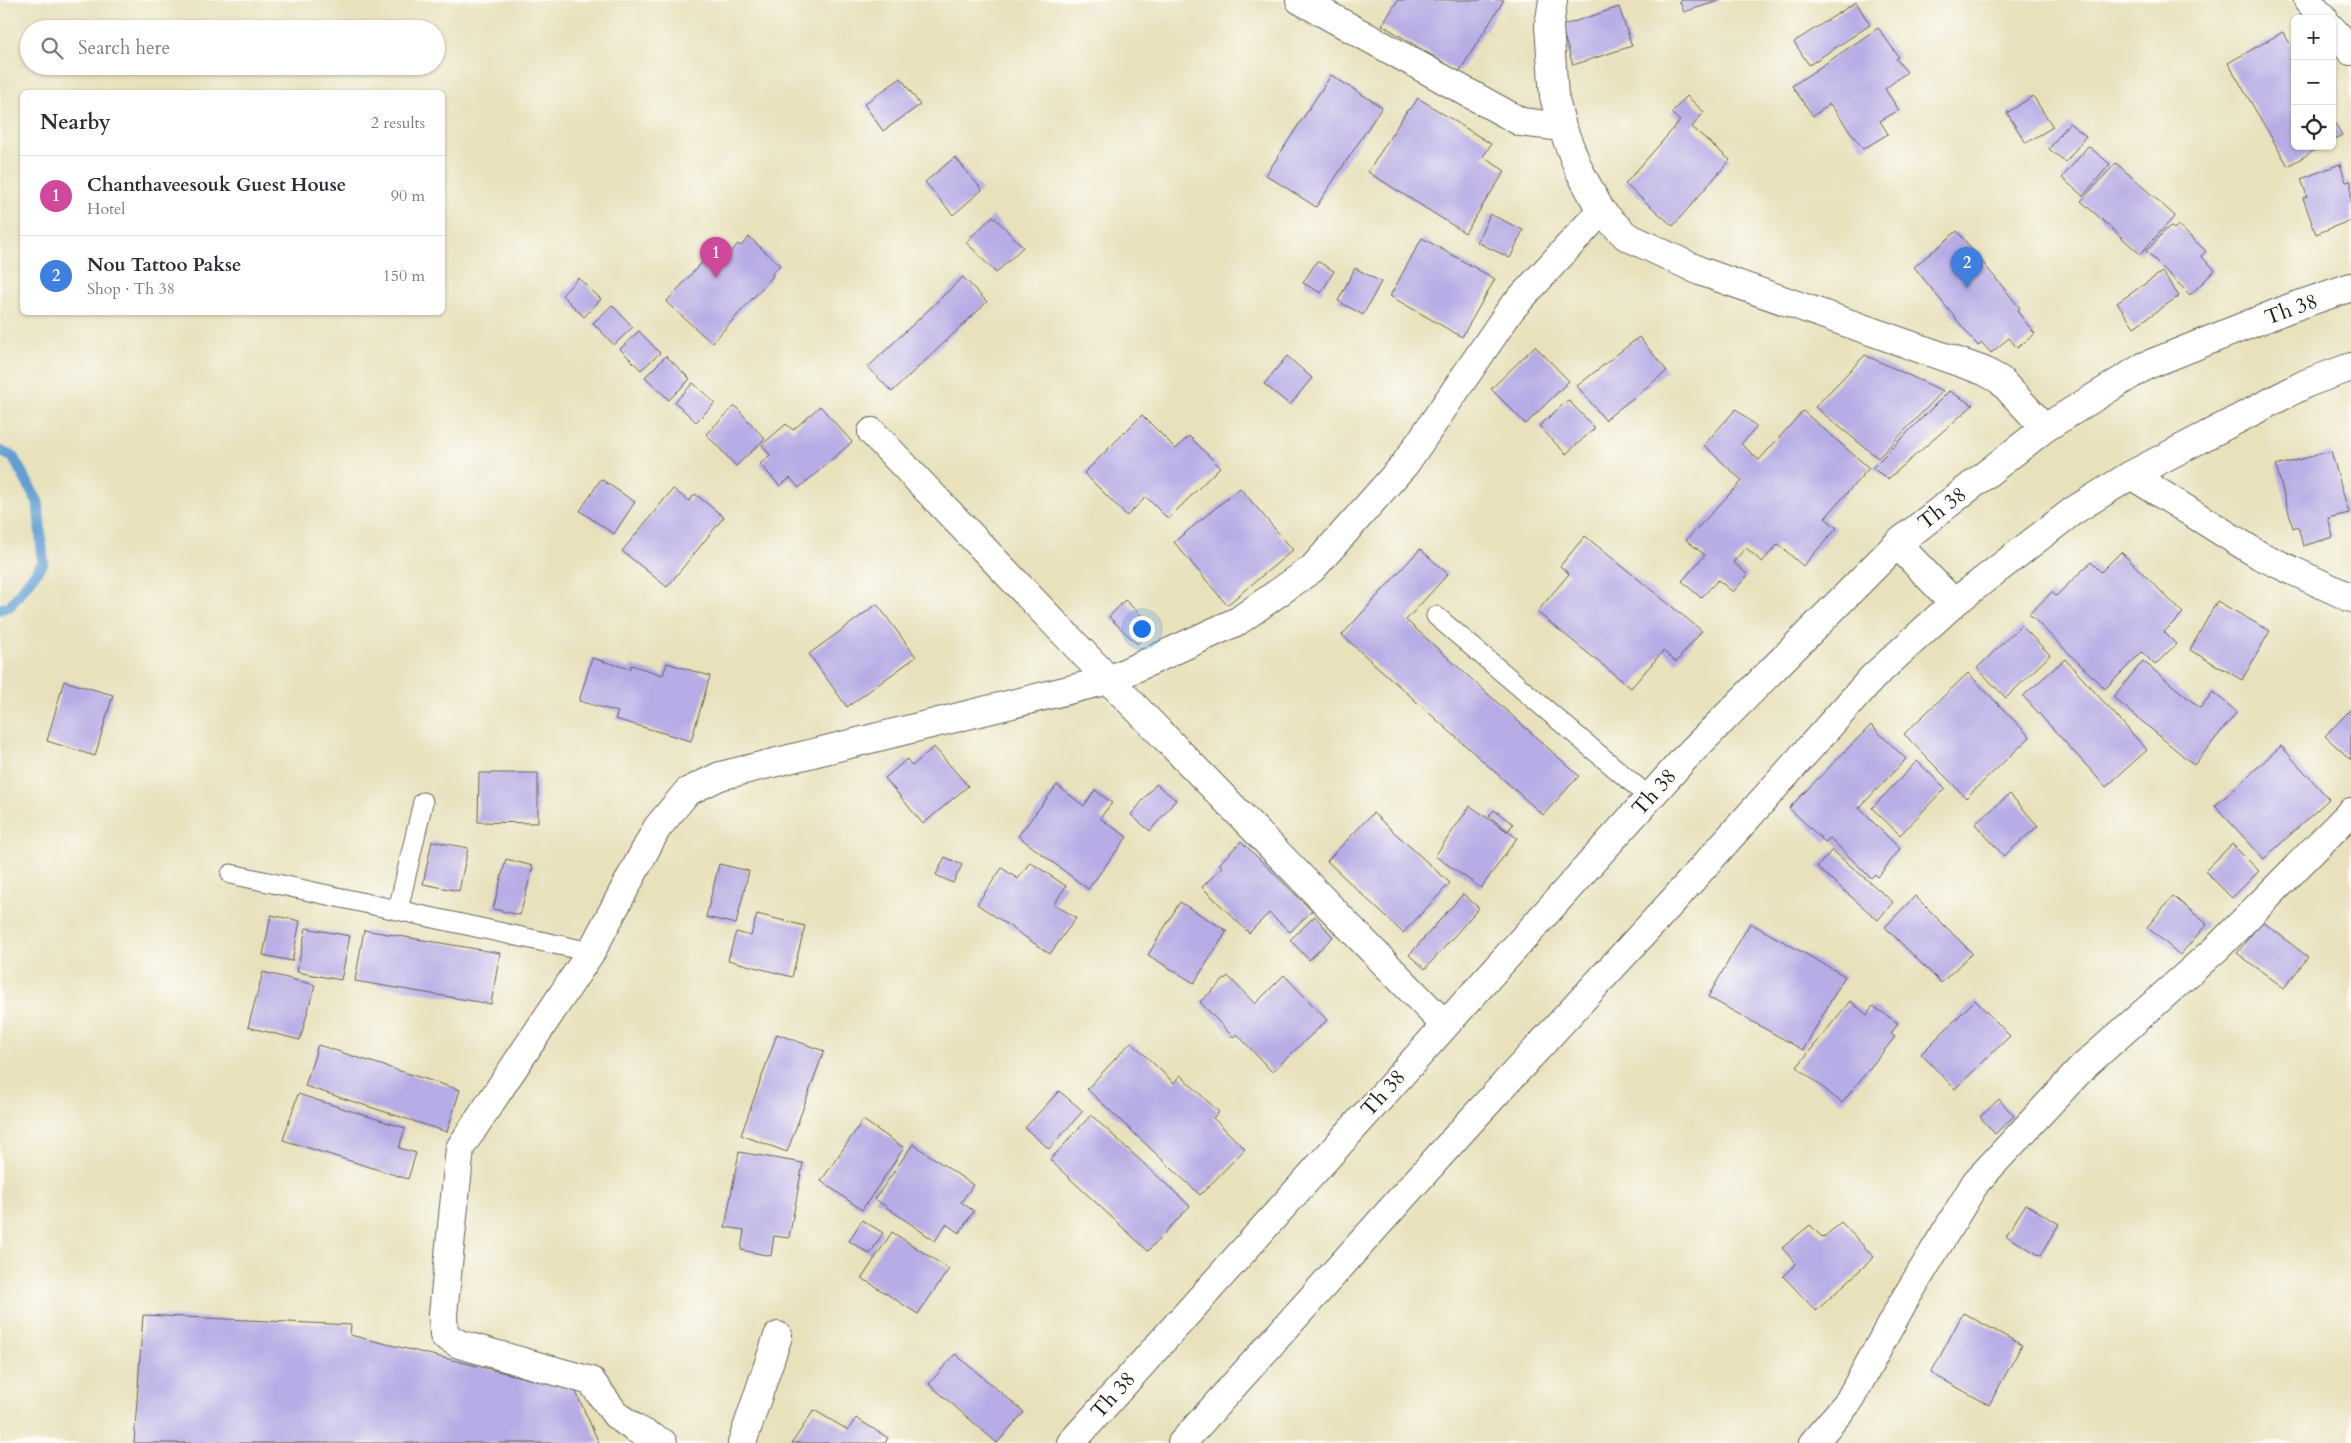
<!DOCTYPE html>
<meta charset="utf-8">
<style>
:root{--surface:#fff;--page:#f7f7f7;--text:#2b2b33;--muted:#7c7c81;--line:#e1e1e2;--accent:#d93025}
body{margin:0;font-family:Cardo,serif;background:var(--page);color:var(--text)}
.controls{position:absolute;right:15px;top:15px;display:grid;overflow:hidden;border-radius:8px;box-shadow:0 1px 4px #0004}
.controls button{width:45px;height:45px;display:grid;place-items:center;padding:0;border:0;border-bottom:1px solid var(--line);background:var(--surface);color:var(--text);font:25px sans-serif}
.you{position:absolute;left:1141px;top:628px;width:18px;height:18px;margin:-12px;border:4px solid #fff;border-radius:50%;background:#1a73e8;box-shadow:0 0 0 8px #1a73e833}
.badge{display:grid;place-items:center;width:32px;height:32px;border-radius:50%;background:var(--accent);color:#fff;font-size:16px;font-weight:700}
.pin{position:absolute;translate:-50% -41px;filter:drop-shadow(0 1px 2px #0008)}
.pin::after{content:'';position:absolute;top:26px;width:18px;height:15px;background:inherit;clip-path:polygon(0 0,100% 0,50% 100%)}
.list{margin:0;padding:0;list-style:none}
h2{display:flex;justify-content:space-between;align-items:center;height:65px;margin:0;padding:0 20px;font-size:21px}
h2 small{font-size:16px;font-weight:400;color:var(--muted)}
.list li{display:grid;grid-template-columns:32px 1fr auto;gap:15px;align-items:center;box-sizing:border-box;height:80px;padding:0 20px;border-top:1px solid var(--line)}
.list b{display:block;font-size:19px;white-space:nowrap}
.list p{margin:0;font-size:16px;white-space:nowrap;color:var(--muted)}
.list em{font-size:16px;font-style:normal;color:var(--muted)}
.icon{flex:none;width:28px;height:28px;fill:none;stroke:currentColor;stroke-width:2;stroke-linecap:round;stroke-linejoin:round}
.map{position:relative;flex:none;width:2351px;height:1443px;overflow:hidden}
.search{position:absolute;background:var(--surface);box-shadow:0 1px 4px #0004;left:20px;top:20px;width:425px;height:55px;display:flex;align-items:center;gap:12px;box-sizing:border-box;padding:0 18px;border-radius:28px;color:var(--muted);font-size:19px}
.panel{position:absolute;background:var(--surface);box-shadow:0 1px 4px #0004;left:20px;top:90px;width:425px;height:225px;border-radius:8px}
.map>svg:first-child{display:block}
</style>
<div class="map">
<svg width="2351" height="1443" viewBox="0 0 2351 1443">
<rect width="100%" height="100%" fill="#fdfcf7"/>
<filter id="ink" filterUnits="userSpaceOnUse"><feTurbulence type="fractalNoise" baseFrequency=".02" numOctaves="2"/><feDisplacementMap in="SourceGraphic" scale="10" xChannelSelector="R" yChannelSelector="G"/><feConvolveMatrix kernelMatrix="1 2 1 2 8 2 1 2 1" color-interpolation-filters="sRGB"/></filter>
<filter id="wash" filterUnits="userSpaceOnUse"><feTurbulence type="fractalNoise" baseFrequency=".0096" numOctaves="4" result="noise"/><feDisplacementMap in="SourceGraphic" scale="20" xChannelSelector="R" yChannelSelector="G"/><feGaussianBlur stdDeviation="1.12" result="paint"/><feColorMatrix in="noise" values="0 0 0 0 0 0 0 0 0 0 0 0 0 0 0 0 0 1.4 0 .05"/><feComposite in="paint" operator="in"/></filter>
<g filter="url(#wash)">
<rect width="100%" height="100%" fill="#e8e1bc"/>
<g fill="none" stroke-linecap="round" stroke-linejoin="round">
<path stroke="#629fd3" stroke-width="11" d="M0 451 13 457 38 502 43 563 10 606 0 609"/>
</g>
<g id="blocks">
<path fill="#b7ace5" d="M1398 0H1504L1459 72 1382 25Z
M1679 0H1722L1684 12Z
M1856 2 1870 25 1809 65 1794 42Z
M1619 7 1632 46 1573 65 1561 26Z
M1878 28 1899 57 1896 59 1907 72 1885 89 1899 110 1880 121 1888 134 1863 149 1830 104 1813 116 1792 86Z
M2283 32 2295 52V146H2322L2288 166 2228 63Z
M1331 75 1382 107 1316 207 1266 175Z
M901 78 920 105 883 131 864 104Z
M1687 96 1704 112 1692 127 1730 160 1673 226 1625 184 1680 121 1671 113Z
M2033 96 2053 127 2026 143 2007 113Z
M1418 98 1491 144 1483 157 1505 171 1465 233 1368 172 1408 109 1410 110Z
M2332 118 2342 135 2332 141Z
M2069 123 2086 136 2066 162 2049 149Z
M2088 146 2110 164 2083 196 2062 178Z
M955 157 982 190 953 215 925 182Z
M2116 163 2175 216 2140 254 2081 201Z
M2340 164 2346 182 2351 181V220L2316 234 2303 198 2307 196 2301 179Z
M1490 214 1523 230 1510 258 1477 242Z
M993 216 1023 247 996 273 966 242Z
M2178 225 2206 251 2201 256 2215 270 2190 295 2146 251 2170 226 2174 229Z
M1957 231 2020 308 2017 311 2035 334 2017 348 2009 338 1991 353 1982 343 1978 346 1914 267Z
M749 237 780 265 772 274 773 276 712 343 666 302 717 246 728 255 738 244 741 246Z
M1422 238 1495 279 1462 337 1390 296Z
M1317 261 1334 271 1321 293 1303 283Z
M1355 268 1381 282 1363 315 1338 301Z
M2162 272 2179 296 2134 327 2117 303Z
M963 277 987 302 892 392 868 367Z
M578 278 601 299 584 317 562 295Z
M612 305 633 327 614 345 593 323Z
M639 331 660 353 641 370 620 349Z
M1639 337 1667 371 1605 420 1577 386Z
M1535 346 1569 381 1526 424 1491 389Z
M1865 355 1943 391 1878 458 1815 407Z
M666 356 690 379 669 400 645 377Z
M1287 356 1312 378 1290 405 1264 384Z
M693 383 715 403 696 422 675 402Z
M1949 391 1973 405 1888 479 1872 468Z
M1568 400 1595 428 1566 454 1539 426Z
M735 406 765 439 736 466 706 434Z
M820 406 852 442 799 488 790 478 780 486 760 464 770 455 762 445 786 424 793 430Z
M1736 409 1757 427 1741 444 1759 460 1803 411 1869 468 1825 518 1837 528 1803 566 1778 544 1762 562 1746 548 1733 562 1748 575 1733 592 1718 580 1701 598 1682 581 1705 555 1686 540 1742 481 1704 445Z
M1142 415 1176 449 1189 436 1220 467 1168 519 1146 497 1127 516 1084 473Z
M2331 451 2349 513 2328 518 2333 537 2303 546 2298 526 2293 528 2276 466Z
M601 479 635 502 614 534 580 511Z
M1240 488 1293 550 1227 605 1174 542Z
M673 489 689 501 695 494 724 517 667 587 622 551Z
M1585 536 1702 631 1676 662 1663 651 1631 688 1537 612 1569 574 1560 566Z
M1420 549 1448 574 1406 620 1579 776 1543 815 1342 635Z
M2121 552 2183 613 2164 632 2176 644 2155 665 2142 652 2105 689 2029 614 2052 592 2056 596 2091 562 2101 572Z
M1125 600 1153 627 1137 644 1109 617Z
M2217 601 2270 631 2242 680 2190 650Z
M877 604 916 657 847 707 809 654Z
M2021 625 2050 655 2006 698 1977 668Z
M592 658 630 669 631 665 663 675 667 663 710 676 691 741 615 719 618 712 579 701Z
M2065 659 2147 750 2106 787 2023 696Z
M2143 661 2200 708 2213 692 2237 712 2194 765 2113 697Z
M1968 673 2030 737 1966 798 1904 734Z
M64 681 113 695 95 756 47 741Z
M2351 709V760L2325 736Z
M1871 725 1906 759 1859 808 1900 849 1878 877 1875 874 1871 878 1830 838 1825 842 1789 808Z
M2281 746 2329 799 2264 859 2215 806Z
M934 747 968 786 923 824 885 778 907 759 912 766Z
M1917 761 1945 788 1900 835 1872 808Z
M479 773H538V823L478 822Z
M1156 784 1176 800 1150 831 1131 815Z
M1057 785 1084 806 1095 790 1112 803 1100 818 1127 837 1088 889 1018 836Z
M2010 794 2038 826 2004 856 1975 824Z
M1470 806 1517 838 1481 888 1435 856Z
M1494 810 1513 824 1508 831 1489 816Z
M1373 813 1450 883 1403 933 1327 861Z
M432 841 468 848 459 891 423 884Z
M1241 841 1312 911 1290 932 1269 913 1249 933 1202 887 1223 867 1219 864Z
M2232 844 2259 871 2232 898 2205 871Z
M1832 850 1893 902 1878 920 1817 867Z
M945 857 962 865 953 883 936 875Z
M506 859 533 866 520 915 493 909Z
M1030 862 1066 886 1054 904 1076 918 1050 954 977 904 1002 868 1018 879Z
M719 864 749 871 736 924 706 917Z
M1463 894 1479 908 1425 969 1409 955Z
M1915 896 1972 953 1941 983 1885 927Z
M2173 896 2207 924 2180 955 2147 927Z
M1180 902 1227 931 1194 983 1148 955Z
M757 914 805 926 792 977 728 960 736 932 751 936Z
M271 915 300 921 292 961 263 955Z
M1315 916 1333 937 1309 960 1290 940Z
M2262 921 2308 957 2284 988 2237 953Z
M1750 923 1845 976 1803 1050 1708 997Z
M306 928 350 936 341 980 297 972Z
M364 930 500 953 491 1004 355 981Z
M263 972 315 985 300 1040 248 1027Z
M1284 975 1327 1020 1272 1072 1237 1034 1233 1037 1200 1002 1228 976 1255 1004Z
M1975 1000 2010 1036 1955 1089 1921 1054Z
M1850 1001 1867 1015 1873 1006 1898 1023 1891 1034 1895 1037 1842 1103 1797 1067Z
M777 1034 824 1051 787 1152 741 1135Z
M1131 1042 1174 1083 1180 1075 1219 1112 1213 1118 1245 1149 1200 1195 1087 1089Z
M318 1045 460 1090 447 1132 305 1086Z
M1059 1091 1083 1111 1049 1149 1025 1128Z
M298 1094 405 1128 399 1148 416 1153 408 1179 283 1140Z
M1999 1099 2014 1116 1995 1134 1980 1117Z
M1091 1115 1190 1206 1148 1251 1050 1160Z
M863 1120 904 1148 862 1210 821 1181Z
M913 1144 973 1185 961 1202 974 1211 959 1233 946 1224 935 1241 875 1199Z
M739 1152 803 1163 789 1238 774 1236 771 1256 741 1250 744 1230 725 1227Z
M2026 1204 2059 1224 2041 1256 2006 1236Z
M862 1220 883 1233 870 1254 849 1241Z
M1841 1222 1874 1257 1816 1311 1783 1276 1796 1264 1782 1248 1810 1225 1823 1238Z
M892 1232 949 1269 918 1314 862 1278Z
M1963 1313 2022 1345 1989 1405 1931 1373Z
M143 1315 351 1325 350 1335 575 1390 599 1443H134Z
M955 1354 1024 1412 997 1443 929 1384Z
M814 1410 848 1430 856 1418 888 1438 885 1443H792Z"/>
</g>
</g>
<g filter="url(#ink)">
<use href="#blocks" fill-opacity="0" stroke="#636154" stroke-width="1"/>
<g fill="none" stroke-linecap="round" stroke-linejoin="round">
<defs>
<path id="service" d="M1436 616 1649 797
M231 874 591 952
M398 910 423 802"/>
<path id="minor" d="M1300 0 1521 122 1562 127
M1553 0 1549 26 1554 96 1562 127 1579 170 1601 211 1626 236 1700 271 1984 371 2000 380 2045 428
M2308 0 2324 19
M2332 29 2351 51
M872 432 1109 680 1444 1024
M2131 475 2259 555 2351 598
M663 1443 634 1428 616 1415 591 1381 459 1344 444 1335 443 1314 460 1148 591 952 657 828 687 792 720 776 1109 680 1238 621 1312 569 1405 464 1511 309 1601 211
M742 1443 778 1336
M1813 1443 1849 1401 1902 1304 1976 1182 2083 1067 2218 947 2351 812"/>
<path id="tertiary" d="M1897 544 1954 603
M1071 1443 1684 759 1897 544 2045 428 2145 366 2290 308 2351 287
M1182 1443 1467 1125 1672 902 1873 677 1954 603 2073 511 2131 475 2307 383 2351 367"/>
</defs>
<use href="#service" stroke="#636154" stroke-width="21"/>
<use href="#minor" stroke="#636154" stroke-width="30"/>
<use href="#tertiary" stroke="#636154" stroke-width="30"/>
<use href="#service" stroke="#fff" stroke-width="19"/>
<use href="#minor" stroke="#fff" stroke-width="28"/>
<use href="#tertiary" stroke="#fff" stroke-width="28"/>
</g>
</g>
<g text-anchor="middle" stroke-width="4" stroke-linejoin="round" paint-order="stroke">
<g font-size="21" fill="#1c1c1c" stroke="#fdfcf7">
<text transform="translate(2291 309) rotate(-20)" y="7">Th 38</text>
<text transform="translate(1942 508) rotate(-38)" y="7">Th 38</text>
<text transform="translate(1654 792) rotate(-48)" y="7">Th 38</text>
<text transform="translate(1383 1093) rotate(-48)" y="7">Th 38</text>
<text transform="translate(1113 1395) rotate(-48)" y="7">Th 38</text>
</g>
</g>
</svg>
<div class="controls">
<button>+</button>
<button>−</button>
<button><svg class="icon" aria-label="locate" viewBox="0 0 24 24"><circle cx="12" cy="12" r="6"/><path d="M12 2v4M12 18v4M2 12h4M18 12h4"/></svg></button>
</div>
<div class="you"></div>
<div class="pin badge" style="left:716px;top:278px;background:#d1479c">1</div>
<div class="pin badge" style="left:1967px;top:288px;background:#3f7fe0">2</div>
<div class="search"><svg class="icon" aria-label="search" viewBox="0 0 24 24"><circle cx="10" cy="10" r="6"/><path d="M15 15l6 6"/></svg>Search here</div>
<section class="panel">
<h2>Nearby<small>2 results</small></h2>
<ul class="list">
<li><span class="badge" style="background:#d1479c">1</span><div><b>Chanthaveesouk Guest House</b><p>Hotel</p></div><em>90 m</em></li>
<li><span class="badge" style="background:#3f7fe0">2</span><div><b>Nou Tattoo Pakse</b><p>Shop · Th 38</p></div><em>150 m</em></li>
</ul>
</section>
</div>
